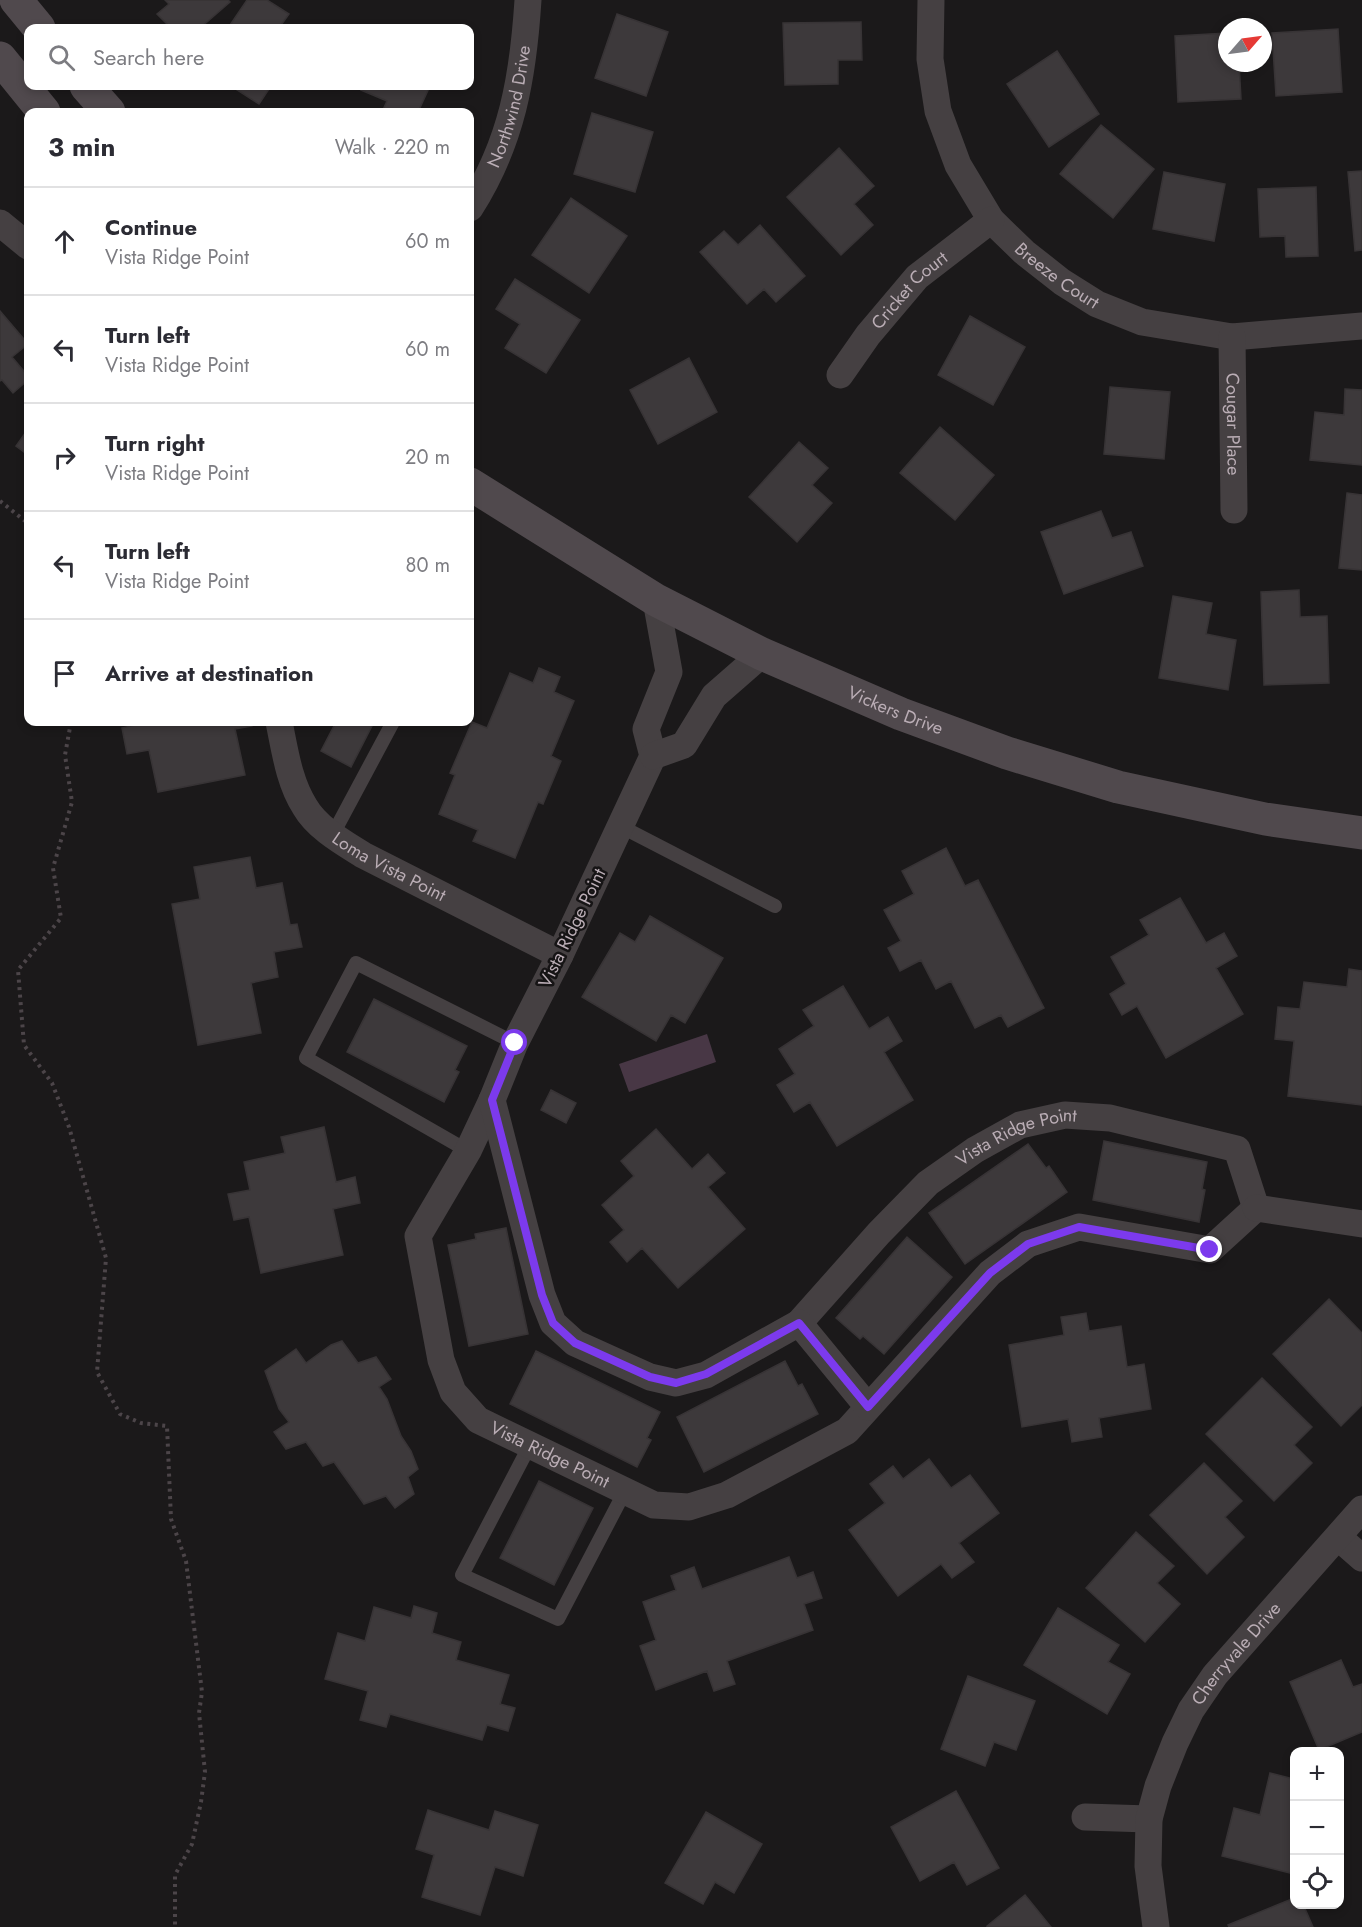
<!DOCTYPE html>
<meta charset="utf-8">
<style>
:root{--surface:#fff;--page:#f7f7f7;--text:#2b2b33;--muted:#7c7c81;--line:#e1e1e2}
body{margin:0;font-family:Jost,sans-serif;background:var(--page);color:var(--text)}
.controls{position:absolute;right:18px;bottom:18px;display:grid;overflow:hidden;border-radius:12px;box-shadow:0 3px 9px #0003}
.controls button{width:54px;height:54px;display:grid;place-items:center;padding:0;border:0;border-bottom:2px solid var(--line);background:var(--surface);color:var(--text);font:30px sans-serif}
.compass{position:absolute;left:1218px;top:18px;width:54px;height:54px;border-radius:50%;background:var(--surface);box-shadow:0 3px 9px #0003;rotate:62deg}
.stop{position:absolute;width:18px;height:18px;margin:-14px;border:4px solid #7c3aed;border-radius:50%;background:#fff}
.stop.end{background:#7c3aed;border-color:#fff;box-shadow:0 2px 6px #0008}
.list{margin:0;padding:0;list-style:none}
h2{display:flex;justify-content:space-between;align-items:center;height:78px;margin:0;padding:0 24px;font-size:26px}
h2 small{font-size:20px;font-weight:400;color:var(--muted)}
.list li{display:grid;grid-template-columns:39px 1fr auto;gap:18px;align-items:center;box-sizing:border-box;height:108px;padding:0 24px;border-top:2px solid var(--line)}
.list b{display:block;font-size:22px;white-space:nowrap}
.list p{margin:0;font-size:20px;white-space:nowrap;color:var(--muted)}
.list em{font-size:20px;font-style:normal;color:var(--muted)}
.icon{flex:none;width:33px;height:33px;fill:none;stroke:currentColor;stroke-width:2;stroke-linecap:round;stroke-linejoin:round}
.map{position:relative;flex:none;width:1362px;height:1927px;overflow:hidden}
.search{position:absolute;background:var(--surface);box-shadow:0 3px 9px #0003;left:24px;top:24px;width:450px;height:66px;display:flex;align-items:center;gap:15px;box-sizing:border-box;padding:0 21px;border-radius:12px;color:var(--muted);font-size:22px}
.panel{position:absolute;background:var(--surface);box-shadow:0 3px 9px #0003;left:24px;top:108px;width:450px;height:618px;border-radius:12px}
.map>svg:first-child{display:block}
</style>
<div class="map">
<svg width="1362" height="1927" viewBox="0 0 1362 1927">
<rect width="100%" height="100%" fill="#1b191a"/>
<path fill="#483745" d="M707 1034 716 1062 629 1092 619 1064Z"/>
<path fill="#3d393b" stroke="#373335" stroke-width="1.5" d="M165 0H228L230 2 200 28H171L157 14 169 4Z
M247 0H267L289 14 279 28H228Z
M617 14 668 32 646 96 595 78Z
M861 22 862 60H838V84L785 85 783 23Z
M1338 29 1342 92 1276 96 1272 33Z
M1227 33V63H1239L1241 99 1178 102 1175 36Z
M1057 51 1099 114 1049 147 1007 84Z
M231 86H271L259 104Z
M363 86H430L418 112H382L387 101 361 90Z
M592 113 653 132 635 192 574 174Z
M1101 125 1154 169 1113 218 1060 174Z
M839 148 874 186 854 204 873 225 841 255 787 197Z
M1362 171V250L1355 251 1348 172Z
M1164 172 1225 184 1214 241 1153 229Z
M1316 187 1318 256 1286 257 1285 236 1260 237 1258 189Z
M571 198 627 236 589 293 532 255Z
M760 225 805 276 776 302 764 289 747 304 700 252 724 231 738 245Z
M515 279 580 320 546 373 505 348 520 324 496 309Z
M0 311 28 344 12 357 28 376V380L13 393 2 380 0 381Z
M970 316 1025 347 993 405 938 375Z
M689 358 717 412 658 444 630 390Z
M1110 387 1170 392 1164 459 1104 454Z
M1345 389 1362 390V465L1310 460 1315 412 1344 415Z
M940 427 994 475 955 520 900 473Z
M28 429V455L16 446Z
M799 442 828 468 812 485 832 503 797 542 749 497Z
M1347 493 1362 495V570L1339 568Z
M1101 511 1112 538 1131 532 1143 566 1064 594 1041 532Z
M1299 590 1300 617 1327 616 1329 683 1264 685 1261 592Z
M1173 596 1212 603 1206 634 1236 640 1228 690 1159 678Z
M539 668 560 677 554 692 574 701 551 756 561 761 543 804 538 802 515 858 473 841 478 830 439 814 455 775 450 773 472 722 487 728 510 673 533 683Z
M144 722H251L252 726 235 729 245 775 158 792 149 750 127 754 122 728 144 723Z
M336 722H374L351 767 321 751Z
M946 848 965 886 978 880 1044 1008 1008 1027 1001 1015 975 1028 951 981 936 989 921 960 900 971 888 948 901 941 884 910 914 894 902 871Z
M250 857 256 888 282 883 290 925 297 924 302 947 274 952 278 977 251 983 261 1033 198 1045 172 904 200 899 194 867Z
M1180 898 1206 943 1224 933 1237 956 1216 968 1243 1014 1166 1058 1137 1006 1122 1015 1110 994 1126 984 1111 957 1149 935 1140 920Z
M650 916 723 958 685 1023 671 1015 656 1041 582 997 620 933 635 942Z
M1349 969 1362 971V1105L1288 1096 1294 1041 1275 1039 1278 1007 1300 1009 1304 982 1347 987Z
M843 986 869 1029 888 1017 902 1041 884 1052 913 1100 837 1146 810 1102 794 1112 777 1085 795 1074 779 1049 814 1026 803 1010Z
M374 999 467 1046 455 1070 459 1072 444 1102 347 1052Z
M551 1090 576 1103 566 1123 541 1110Z
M324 1127 336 1182 355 1177 360 1203 333 1209 343 1255 261 1273 249 1217 234 1220 228 1194 250 1190 244 1162 285 1153 281 1137Z
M656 1129 692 1169 708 1154 725 1173 708 1187 745 1229 678 1288 642 1248 627 1262 610 1242 624 1230 602 1205 634 1176 621 1161Z
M1104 1141 1207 1162 1202 1189 1205 1190 1199 1222 1093 1200Z
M1028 1144 1046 1168 1049 1166 1067 1192 965 1264 929 1213Z
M506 1228 528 1334 469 1346 448 1245 476 1239 475 1234Z
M907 1237 952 1277 884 1354 863 1336 860 1339 836 1318Z
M1329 1299 1362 1333V1405L1341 1426 1273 1354Z
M1086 1313 1089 1331 1121 1326 1127 1367 1144 1364 1151 1409 1099 1418 1102 1437 1072 1442 1068 1419 1022 1427 1009 1345 1064 1335 1061 1317Z
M342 1341 358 1363 376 1357 391 1379 379 1387 387 1399 401 1436 411 1451 418 1469 408 1477 414 1494 395 1508 386 1496 364 1504 334 1462 323 1466 306 1442 286 1449 274 1432 289 1422 279 1409 265 1371 296 1349 306 1363 331 1345Z
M536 1351 660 1412 647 1438 651 1440 637 1467 510 1404Z
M785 1361 798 1386 802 1384 818 1414 704 1472 677 1417Z
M1262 1378 1312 1427 1294 1445 1312 1463 1274 1501 1206 1434Z
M929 1459 951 1488 970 1475 999 1513 959 1543 974 1562 952 1578 941 1564 898 1596 849 1530 885 1503 870 1484 893 1466 903 1479Z
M1204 1463 1242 1501 1225 1517 1244 1537 1207 1574 1150 1515Z
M539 1481 593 1508 554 1585 500 1558Z
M1136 1532 1174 1566 1157 1583 1180 1604 1145 1642 1086 1588Z
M789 1557 797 1578 813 1572 822 1598 804 1604 813 1630 727 1661 735 1684 714 1691 707 1671 656 1690 640 1646 656 1640 643 1602 676 1590 671 1576 694 1567 702 1589Z
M414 1606 437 1613 432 1633 461 1642 456 1660 509 1675 500 1704 515 1708 508 1731 487 1725 482 1740 390 1714 386 1727 360 1720 368 1691 325 1679 338 1633 365 1641 374 1607 411 1618Z
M1058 1608 1119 1645 1108 1662 1130 1674 1107 1714 1024 1665Z
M1341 1660 1353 1687 1362 1684V1732L1319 1750 1290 1682Z
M968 1676 1035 1701 1016 1750 994 1742 985 1766 941 1749Z
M1270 1773 1294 1779V1874L1222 1856 1234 1808 1260 1815Z
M956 1791 999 1868 967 1885 954 1862 920 1881 891 1827Z
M428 1810 489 1830 495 1811 538 1825 523 1876 495 1867 480 1915 422 1897 434 1855 416 1849Z
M706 1812 762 1844 734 1893 715 1882 703 1904 665 1883Z
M1025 1895 1051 1927H987V1926Z
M1294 1898V1904H1303L1313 1927H1229L1228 1925Z"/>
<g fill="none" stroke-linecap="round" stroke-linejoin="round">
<path stroke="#4c4549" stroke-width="4" stroke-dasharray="3 4.5" stroke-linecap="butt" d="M0 501 25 521 28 536
M71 722 65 755 72 802 53 868 61 918 18 970 24 1045 52 1083 69 1127 106 1258 97 1372 120 1414 141 1423 167 1426 171 1519 186 1561 202 1692 199 1713 205 1772 201 1802 192 1844 175 1875V1927"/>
<path stroke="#454042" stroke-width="14" d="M620 826 775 906
M332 836 393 722
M468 1151 306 1058 356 963 515 1043
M530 1445 462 1575 558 1619 625 1491"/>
<g stroke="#454042" stroke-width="27">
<path id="s1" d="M931 0 930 59 938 111 958 165 991 220 1024 252 1062 282 1097 304 1142 322 1232 337 1362 326"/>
<path id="s2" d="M470 208C512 142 523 78 528 0"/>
<path d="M0 223 28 246"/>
<path id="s3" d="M1232 337 1234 510"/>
<path id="s4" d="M840 375 868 335 917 277 991 220"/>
<path id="s5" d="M656 600 669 672 646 729 653 756 560 955 515 1043 492 1100 468 1151 418 1236 441 1360 453 1392 478 1420 654 1505 689 1507 727 1495 847 1431 990 1273 1028 1244 1079 1227 1210 1250 1256 1208"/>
<path id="s6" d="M279 722C285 751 289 782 305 807 317 828 344 843 363 855L560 955"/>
<path d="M653 756 684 745 714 696 762 654"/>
<path id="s7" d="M492 1100 542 1295 553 1323 575 1343 650 1377 676 1383 706 1375 799 1323 879 1233 928 1183 975 1150 1020 1125 1065 1115 1110 1118 1237 1149 1256 1208"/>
<path d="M1256 1208 1362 1224"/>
<path d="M799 1323 868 1407"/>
<path d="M1338 1537 1362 1558"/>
<path d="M1085 1817 1149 1819"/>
<path id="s8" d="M1156 1927 1148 1866 1149 1819 1158 1786 1175 1743 1191 1710 1215 1675 1362 1509"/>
</g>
<g stroke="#50494d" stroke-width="33">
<path d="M16 0 39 28"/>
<path d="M0 58 44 112"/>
<path d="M86 86 109 112"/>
<path id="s9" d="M470 484 656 600 762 654 901 714 1007 753 1118 787 1265 819 1362 833"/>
</g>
</g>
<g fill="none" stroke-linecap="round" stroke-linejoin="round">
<path stroke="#7c3aed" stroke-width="8" d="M515 1043 492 1100 542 1295 553 1323 575 1343 650 1377 676 1383 706 1374 799 1323 868 1407 990 1273 1028 1244 1079 1227 1210 1250"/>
</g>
<g text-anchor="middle" stroke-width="5" stroke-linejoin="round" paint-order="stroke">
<g font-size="18" fill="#baadb5" stroke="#161415">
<text dy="6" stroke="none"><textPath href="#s2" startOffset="110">Northwind Drive</textPath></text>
<text dy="6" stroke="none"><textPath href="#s1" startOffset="320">Breeze Court</textPath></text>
<text dy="6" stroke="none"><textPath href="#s4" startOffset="110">Cricket Court</textPath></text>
<text dy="6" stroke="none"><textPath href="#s3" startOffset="87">Cougar Place</textPath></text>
<text dy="6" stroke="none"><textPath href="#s9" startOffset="483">Vickers Drive</textPath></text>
<text dy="6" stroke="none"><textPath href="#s6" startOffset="194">Loma Vista Point</textPath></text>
<text transform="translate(572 928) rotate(-64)" y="6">Vista Ridge Point</text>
<text dy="6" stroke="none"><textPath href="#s7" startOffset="800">Vista Ridge Point</textPath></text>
<text dy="6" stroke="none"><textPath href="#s5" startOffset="975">Vista Ridge Point</textPath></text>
<text dy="6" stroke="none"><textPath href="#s8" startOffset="298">Cherryvale Drive</textPath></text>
</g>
</g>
</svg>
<div class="controls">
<button>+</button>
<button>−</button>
<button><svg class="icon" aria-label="locate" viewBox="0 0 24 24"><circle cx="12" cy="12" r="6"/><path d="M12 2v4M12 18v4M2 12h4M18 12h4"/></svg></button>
</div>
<svg class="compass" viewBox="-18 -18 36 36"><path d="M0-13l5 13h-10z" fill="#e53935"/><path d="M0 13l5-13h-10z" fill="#7c7c81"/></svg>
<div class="stop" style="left:515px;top:1043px"></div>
<div class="stop end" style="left:1210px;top:1250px"></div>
<div class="search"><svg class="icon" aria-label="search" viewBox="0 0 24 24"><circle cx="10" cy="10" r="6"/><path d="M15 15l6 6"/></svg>Search here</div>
<section class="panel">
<h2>3 min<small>Walk · 220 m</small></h2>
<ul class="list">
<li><svg class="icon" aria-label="ahead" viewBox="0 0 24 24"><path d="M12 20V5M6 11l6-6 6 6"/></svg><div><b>Continue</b><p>Vista Ridge Point</p></div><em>60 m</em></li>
<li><svg class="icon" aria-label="left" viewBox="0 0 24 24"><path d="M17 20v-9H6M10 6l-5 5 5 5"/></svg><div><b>Turn left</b><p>Vista Ridge Point</p></div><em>60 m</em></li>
<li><svg class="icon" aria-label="right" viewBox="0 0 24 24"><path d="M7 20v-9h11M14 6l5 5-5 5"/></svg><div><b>Turn right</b><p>Vista Ridge Point</p></div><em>20 m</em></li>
<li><svg class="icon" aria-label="left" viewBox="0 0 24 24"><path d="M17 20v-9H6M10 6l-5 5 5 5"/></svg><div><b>Turn left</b><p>Vista Ridge Point</p></div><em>80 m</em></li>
<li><svg class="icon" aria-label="arrive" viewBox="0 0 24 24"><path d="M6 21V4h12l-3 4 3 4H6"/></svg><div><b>Arrive at destination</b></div></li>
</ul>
</section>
</div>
